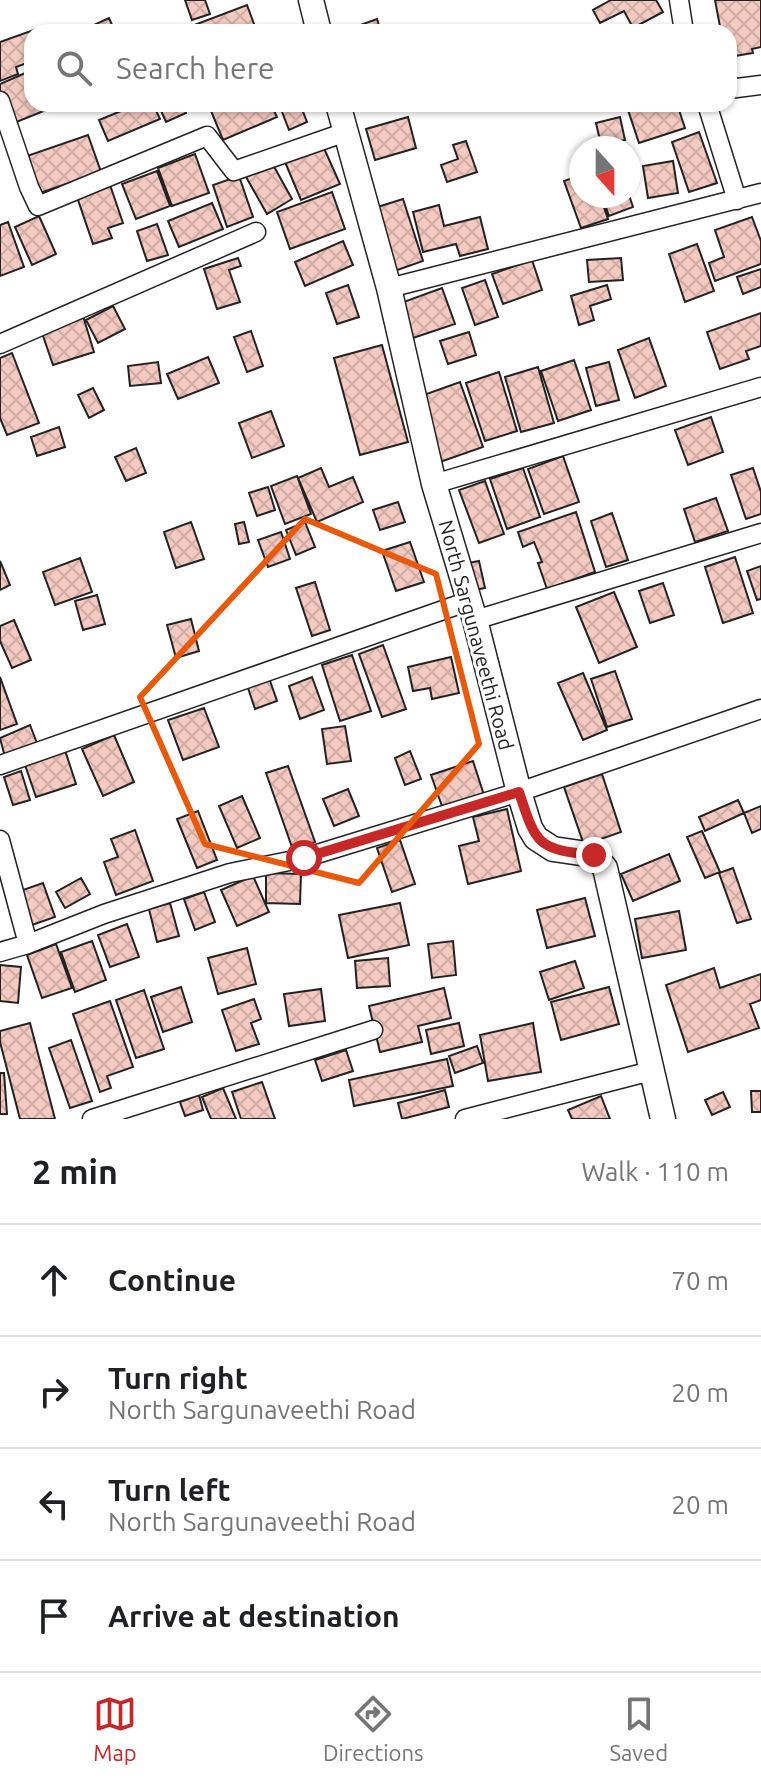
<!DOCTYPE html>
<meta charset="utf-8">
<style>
:root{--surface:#fff;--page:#f6f6f6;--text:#202124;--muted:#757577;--line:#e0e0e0;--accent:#c62828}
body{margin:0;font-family:Ubuntu,sans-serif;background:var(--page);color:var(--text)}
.compass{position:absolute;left:569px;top:136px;width:72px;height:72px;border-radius:50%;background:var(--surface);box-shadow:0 2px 6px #0004;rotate:159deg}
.stop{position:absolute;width:24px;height:24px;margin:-18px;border:6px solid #c62828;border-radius:50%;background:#fff}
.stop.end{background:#c62828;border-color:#fff;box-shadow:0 2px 8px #0008}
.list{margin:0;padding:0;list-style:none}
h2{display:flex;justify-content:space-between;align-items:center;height:104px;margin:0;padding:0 32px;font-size:34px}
h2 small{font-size:26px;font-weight:400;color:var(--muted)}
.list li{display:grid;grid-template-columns:52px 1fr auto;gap:24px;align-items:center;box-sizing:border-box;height:112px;padding:0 32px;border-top:2px solid var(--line)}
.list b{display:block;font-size:30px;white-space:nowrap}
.list p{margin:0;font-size:26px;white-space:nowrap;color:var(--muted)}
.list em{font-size:26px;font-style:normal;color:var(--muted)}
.icon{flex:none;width:44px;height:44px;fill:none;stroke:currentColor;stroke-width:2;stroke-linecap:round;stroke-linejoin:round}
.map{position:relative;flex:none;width:761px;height:1119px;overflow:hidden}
.search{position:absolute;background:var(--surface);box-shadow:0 2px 6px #0004;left:24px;right:24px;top:24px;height:88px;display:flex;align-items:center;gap:20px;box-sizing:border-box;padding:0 28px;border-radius:24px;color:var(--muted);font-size:30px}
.sheet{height:552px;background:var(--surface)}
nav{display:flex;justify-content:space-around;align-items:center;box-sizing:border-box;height:112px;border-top:2px solid var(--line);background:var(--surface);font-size:22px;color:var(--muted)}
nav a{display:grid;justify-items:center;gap:4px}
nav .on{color:var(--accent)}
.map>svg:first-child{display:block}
</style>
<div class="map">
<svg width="761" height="1119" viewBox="0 0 761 1119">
<defs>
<pattern id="building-cross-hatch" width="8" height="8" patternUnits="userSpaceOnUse" patternTransform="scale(2)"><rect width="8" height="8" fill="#f3c9c0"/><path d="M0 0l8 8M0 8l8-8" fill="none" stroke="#d0aca5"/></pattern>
</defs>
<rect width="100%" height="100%" fill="#fff"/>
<path fill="url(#building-cross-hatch)" stroke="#222" stroke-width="2" d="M185 0H205L210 14 192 20Z
M611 0H656L663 12 633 28 624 11 600 23 593 10Z
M715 0H761V47L752 49 753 53 729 57V32H721Z
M247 5 257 32H191L189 27Z
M109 18 115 32H86L85 29Z
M377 19 381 32H350L349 29Z
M42 27 44 32H32V61L16 67 18 74 0 81V42Z
M32 70V104L56 106 14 123 0 90V84Z
M138 104H153L160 119 108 141 99 120Z
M158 104H182L186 113 166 122Z
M227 104H271L277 117 223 140 211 111Z
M279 104H300L307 122 289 130Z
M635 104H677L685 128 639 143 627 107Z
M408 117 416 148 375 160 366 129Z
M620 117 625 140 601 145 596 123Z
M699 132 717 183 689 192 672 142Z
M88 135 101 172 37 194 24 157Z
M466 141 477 172 447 182 441 165 458 159 453 145Z
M323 146 340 184 301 200 285 162Z
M195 154 209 193 172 206 158 168Z
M673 161 678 193 648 198 643 166Z
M272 163 292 199 267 214 246 177Z
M157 171 170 206 136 219 122 184Z
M581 175V196H600L608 219 581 228 564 181Z
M239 176 253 217 227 227 213 185Z
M109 182 123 223 108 228 112 238 93 244 76 194Z
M332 192 345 229 290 249 277 212Z
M629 195 633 207 609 216 602 196Z
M403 199 423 261 389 273 368 210Z
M212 203 223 229 179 247 168 221Z
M439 205 444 226 480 217 488 249 460 256 456 244 423 252 413 212Z
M39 216 56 254 32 265 15 227Z
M752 217 761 241V264L715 281 709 263 724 257 715 230Z
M8 222 24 267 0 276V225Z
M157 224 168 255 147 261 137 231Z
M343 241 353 265 305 286 295 262Z
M697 244 714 291 685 302 669 254Z
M238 258 241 266 229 270 240 302 217 309 204 269Z
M621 258 623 280 589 282 587 260Z
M532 260 542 290 503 304 492 274Z
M761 269V287L743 294 737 277Z
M485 280 498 317 475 325 462 288Z
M348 285 359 317 337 324 326 293Z
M607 285 611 299 590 306 594 320 579 325 571 296Z
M442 288 455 324 410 339 398 304Z
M113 306 125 329 98 343 86 320Z
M761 313V346L746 351 749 359 720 369 707 332Z
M83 316 94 352 53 365 41 330Z
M251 331 263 366 247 372 234 337Z
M469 332 476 355 448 364 440 341Z
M649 338 666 386 635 398 618 350Z
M382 345 408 442 360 455 334 358Z
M12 353 39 423 7 435 0 418V358Z
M208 357 219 383 178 399 167 374Z
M574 360 591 410 558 421 541 371Z
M158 362 161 383 130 386 128 366Z
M609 362 619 400 596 406 586 368Z
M538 367 554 423 521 432 505 377Z
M499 372 517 431 485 441 466 383Z
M460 382 483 447 440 462 418 397Z
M93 388 104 410 89 418 78 395Z
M271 411 284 446 252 458 239 423Z
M711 417 723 452 688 465 675 430Z
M59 427 65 447 37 456 31 437Z
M136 448 146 473 126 481 115 457Z
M563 456 579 502 544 514 528 469Z
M321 468 329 487 353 477 363 502 317 522 298 478Z
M523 468 540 517 507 529 490 479Z
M753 468 761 492V514L746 519 731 475Z
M297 476 311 514 285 524 271 486Z
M485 481 504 534 479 543 459 490Z
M268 487 275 510 257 516 249 493Z
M716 498 728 531 695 542 684 509Z
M398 502 405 522 380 530 373 510Z
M576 512 595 572 547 589 538 563 542 562 534 542 523 547 518 532Z
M612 513 628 560 606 567 591 521Z
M191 522 204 559 176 568 164 532Z
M244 522 249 542 239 544 235 524Z
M305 522 315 547 296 555 286 530Z
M281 532 290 559 268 567 258 540Z
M410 542 424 582 396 591 382 551Z
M735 557 753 613 723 623 705 567Z
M80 558 92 592 55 605 43 572Z
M0 561 10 585 0 590Z
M479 561 485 588 469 591 463 564Z
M761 566V599L757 600 747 571Z
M315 582 330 630 312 636 296 588Z
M663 583 674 615 650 623 639 591Z
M614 592 637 647 599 663 576 607Z
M97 595 105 624 83 630 75 601Z
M191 619 199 651 176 658 167 625Z
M14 620 31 660 12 668 0 641V626Z
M383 645 406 709 382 717 359 654Z
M352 655 371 711 340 721 322 665Z
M451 657 459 693 432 699 430 688 413 691 408 667Z
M615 671 632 719 607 727 591 679Z
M583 673 607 730 583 740 558 683Z
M268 675 277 701 255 709 246 682Z
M0 677 17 724 0 730Z
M312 677 324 710 300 719 289 686Z
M204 708 219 747 183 760 168 720Z
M30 725 37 743 5 757 0 738Z
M345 726 351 761 327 764 322 729Z
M114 735 134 782 103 796 82 749Z
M63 744 76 784 36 797 25 765Z
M410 751 421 779 405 785 395 758Z
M473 761 484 795 443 809 431 775Z
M288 766 315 842 293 850 266 773Z
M21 771 30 800 13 805 4 777Z
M602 774 621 832 584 845 564 787Z
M348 789 359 816 334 826 323 799Z
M242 796 260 838 237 848 219 806Z
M738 800 744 813 705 831 699 817Z
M761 806V829L752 833 744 813Z
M507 809 521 871 468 884 459 846 479 841 473 817Z
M198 811 217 860 197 868 177 819Z
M135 830 153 881 116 895 104 862 118 857 111 839Z
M702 831 720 872 705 878 687 837Z
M400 840 415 884 392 892 377 848Z
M669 854 680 881 633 901 621 874Z
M733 868 751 919 737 923 719 873Z
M266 873 301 874 300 904 266 903Z
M253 876 269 912 237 926 221 890Z
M81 878 90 894 65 908 56 892Z
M43 883 55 917 32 925 20 891Z
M204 892 215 922 195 930 184 899Z
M585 898 595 936 547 948 537 910Z
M170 903 179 936 157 942 149 909Z
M400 903 409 945 348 958 339 915Z
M679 911 686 950 642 958 635 919Z
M127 924 139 957 110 967 98 935Z
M92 941 106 980 75 992 61 952Z
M453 941 456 975 432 978 428 944Z
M56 944 72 988 42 998 27 955Z
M247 948 256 984 218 994 208 958Z
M388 958 390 986 357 988 355 961Z
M575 961 584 988 549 1000 540 972Z
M0 965 21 967 18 1003 0 1001Z
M714 968 720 988 761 974V1000L750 1004 759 1028 688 1052 666 985Z
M181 987 192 1022 163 1032 151 997Z
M609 987 619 1024 561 1040 551 1002Z
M444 988 451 1018 418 1026 422 1042 380 1052 369 1006Z
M321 989 325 1021 289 1026 284 994Z
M144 990 164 1049 136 1058 116 1000Z
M254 999 261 1019 251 1023 259 1044 236 1051 222 1010Z
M110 1001 133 1067 107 1076 111 1088 100 1092 73 1014Z
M30 1023 55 1119H20L0 1042V1031Z
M459 1023 464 1046 431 1054 426 1030Z
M533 1023 541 1072 488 1081 480 1035Z
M71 1040 92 1101 70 1108 49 1048Z
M477 1046 483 1063 455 1073 449 1056Z
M346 1050 353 1071 322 1081 315 1060Z
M447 1059 453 1086 354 1106 349 1080Z
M0 1073H4L7 1114H0Z
M262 1082 275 1119H241L232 1092Z
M223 1088 236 1119H211L202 1097Z
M445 1090 449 1107 402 1119 398 1103Z
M751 1091H761V1112H752Z
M723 1092 730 1107 712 1115 705 1100Z
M199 1095 203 1110 185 1116 180 1102Z
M601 1096 610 1119H572L568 1110Z"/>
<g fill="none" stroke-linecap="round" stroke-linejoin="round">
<defs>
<path id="minor" d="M679 0 684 32
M729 89 761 85
M0 101 29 187 38 206 207 136 234 171 346 132
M707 104 737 200
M389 288 761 193
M0 344 256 232
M434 484 761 387
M475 620 761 533
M0 765 469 601
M0 840 28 944
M0 952 28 944 104 914 230 873 304 858 519 792 761 709
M92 1119 373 1030
M465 1119 651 1071"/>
<path id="tertiary" d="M311 0 319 32
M338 104 389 288 434 484 475 620 519 792 530 828 536 838 553 849 594 855 605 868 663 1119"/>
</defs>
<use href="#minor" stroke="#222" stroke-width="21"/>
<use href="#tertiary" stroke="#222" stroke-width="27"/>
<use href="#minor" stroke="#fff" stroke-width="18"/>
<use href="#tertiary" stroke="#fff" stroke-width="24"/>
</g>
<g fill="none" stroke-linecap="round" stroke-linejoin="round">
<path stroke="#c62828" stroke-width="10" d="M304 858 519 792C536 844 537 850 594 855"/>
</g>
<path fill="none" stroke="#e8590c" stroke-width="6" stroke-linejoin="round" d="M305 519 436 574 479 744 359 883 205 844 140 697Z"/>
<g text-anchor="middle" stroke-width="6" stroke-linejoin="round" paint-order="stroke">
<g font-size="20" fill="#222" stroke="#fff">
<text transform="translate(476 635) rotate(75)" y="7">North Sargunaveethi Road</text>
</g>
</g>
</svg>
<svg class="compass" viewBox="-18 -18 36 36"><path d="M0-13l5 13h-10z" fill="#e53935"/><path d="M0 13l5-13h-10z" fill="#757577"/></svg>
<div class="stop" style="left:304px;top:858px"></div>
<div class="stop end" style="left:594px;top:855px"></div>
<div class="search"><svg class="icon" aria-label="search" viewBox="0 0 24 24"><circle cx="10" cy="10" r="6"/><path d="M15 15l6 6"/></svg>Search here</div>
</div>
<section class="sheet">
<h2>2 min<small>Walk · 110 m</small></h2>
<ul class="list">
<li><svg class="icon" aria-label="ahead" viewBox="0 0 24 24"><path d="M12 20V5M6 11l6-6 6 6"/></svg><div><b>Continue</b></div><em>70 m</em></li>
<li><svg class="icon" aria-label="right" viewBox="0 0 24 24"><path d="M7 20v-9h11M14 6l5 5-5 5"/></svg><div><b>Turn right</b><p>North Sargunaveethi Road</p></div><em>20 m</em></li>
<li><svg class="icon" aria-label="left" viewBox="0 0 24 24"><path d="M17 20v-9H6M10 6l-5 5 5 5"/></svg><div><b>Turn left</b><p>North Sargunaveethi Road</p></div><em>20 m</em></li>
<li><svg class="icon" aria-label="arrive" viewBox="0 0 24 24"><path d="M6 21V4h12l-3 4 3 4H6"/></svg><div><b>Arrive at destination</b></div></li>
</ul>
</section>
<nav>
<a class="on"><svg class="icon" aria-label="map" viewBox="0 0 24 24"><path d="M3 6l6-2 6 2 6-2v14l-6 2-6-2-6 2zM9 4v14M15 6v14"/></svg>Map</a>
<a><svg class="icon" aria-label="directions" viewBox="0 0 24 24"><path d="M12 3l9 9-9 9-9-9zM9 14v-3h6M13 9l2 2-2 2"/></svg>Directions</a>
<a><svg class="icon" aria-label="saved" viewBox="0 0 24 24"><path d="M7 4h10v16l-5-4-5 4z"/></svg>Saved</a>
</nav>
